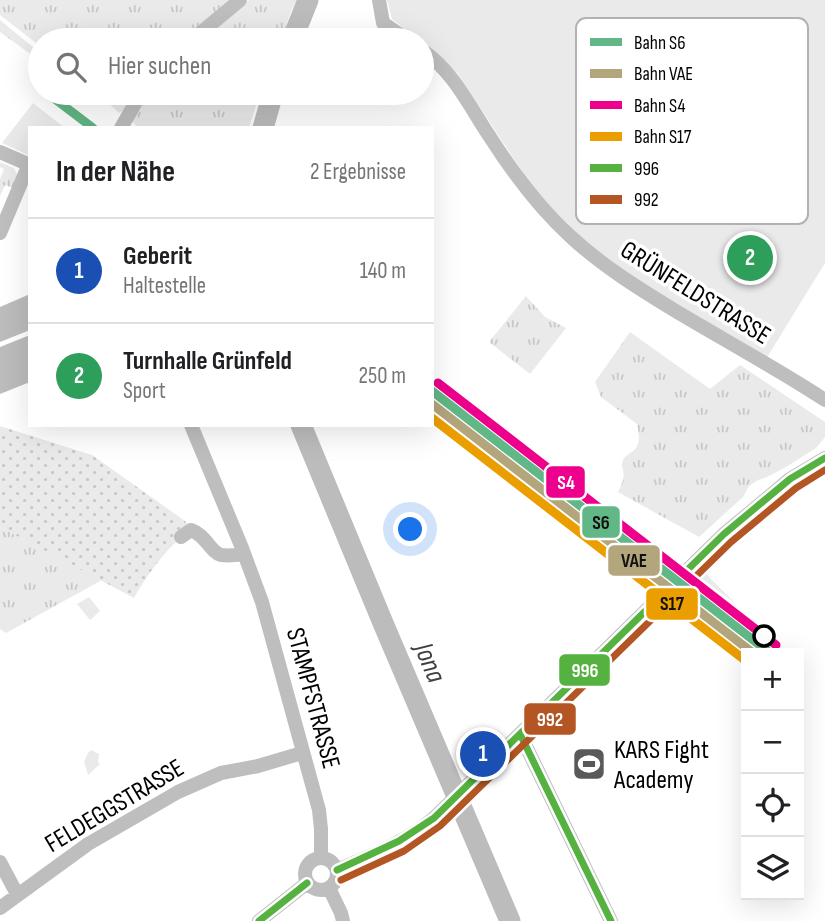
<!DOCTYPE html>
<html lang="de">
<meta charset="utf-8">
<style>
:root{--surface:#fff;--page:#f2f2f2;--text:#202124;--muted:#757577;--line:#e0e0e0;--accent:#111827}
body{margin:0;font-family:"Sofia Sans Condensed",sans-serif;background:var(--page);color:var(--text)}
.controls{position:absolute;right:21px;bottom:21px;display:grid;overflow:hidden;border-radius:0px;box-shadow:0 7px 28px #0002}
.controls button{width:63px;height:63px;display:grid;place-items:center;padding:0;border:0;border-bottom:2px solid var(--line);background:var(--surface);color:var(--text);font:35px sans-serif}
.you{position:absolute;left:411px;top:530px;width:24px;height:24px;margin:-18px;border:5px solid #fff;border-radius:50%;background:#1a73e8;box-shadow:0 0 0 10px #1a73e833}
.badge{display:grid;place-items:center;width:46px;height:46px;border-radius:50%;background:var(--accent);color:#fff;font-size:23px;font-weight:700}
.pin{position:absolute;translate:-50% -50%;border:4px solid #fff;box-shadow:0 2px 7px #0006}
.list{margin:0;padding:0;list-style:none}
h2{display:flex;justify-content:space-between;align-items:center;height:91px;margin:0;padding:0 28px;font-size:30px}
h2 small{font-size:23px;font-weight:400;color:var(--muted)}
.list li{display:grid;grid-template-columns:46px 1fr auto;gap:21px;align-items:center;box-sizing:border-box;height:105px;padding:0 28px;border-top:2px solid var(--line)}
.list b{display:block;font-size:26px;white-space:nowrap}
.list p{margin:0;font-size:23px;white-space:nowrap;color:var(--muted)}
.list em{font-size:23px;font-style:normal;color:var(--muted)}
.icon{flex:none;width:38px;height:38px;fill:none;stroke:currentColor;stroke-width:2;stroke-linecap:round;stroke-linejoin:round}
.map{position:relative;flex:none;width:825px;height:921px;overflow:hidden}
.search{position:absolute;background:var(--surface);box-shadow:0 7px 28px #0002;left:28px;top:28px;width:406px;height:77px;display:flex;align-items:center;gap:18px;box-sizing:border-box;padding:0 24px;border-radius:38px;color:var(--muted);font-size:26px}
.panel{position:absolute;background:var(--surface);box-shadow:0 7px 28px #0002;left:28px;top:126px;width:406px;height:301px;border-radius:0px}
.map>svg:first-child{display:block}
</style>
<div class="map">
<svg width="825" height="921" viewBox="0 0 825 921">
<defs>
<pattern id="grass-tufts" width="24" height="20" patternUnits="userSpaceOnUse" patternTransform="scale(1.75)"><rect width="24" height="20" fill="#eaeaea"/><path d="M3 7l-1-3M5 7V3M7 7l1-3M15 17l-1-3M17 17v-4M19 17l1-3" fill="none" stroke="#c7c7c7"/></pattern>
<pattern id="forest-firs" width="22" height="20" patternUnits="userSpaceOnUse" patternTransform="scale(1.75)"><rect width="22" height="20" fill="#eaeaea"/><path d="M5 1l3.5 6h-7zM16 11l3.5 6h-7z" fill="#c7c7c7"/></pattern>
<pattern id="garden-dots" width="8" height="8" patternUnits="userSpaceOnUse" patternTransform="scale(1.75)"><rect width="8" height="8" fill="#eaeaea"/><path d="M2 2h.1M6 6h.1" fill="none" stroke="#c7c7c7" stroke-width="1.8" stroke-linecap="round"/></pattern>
</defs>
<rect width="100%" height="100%" fill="#fff"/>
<path fill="url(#grass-tufts)" d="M0 0H232L184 40H40V46L0 15Z
M249 0H297L291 11 281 40H200Z
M98 93H134L123 111 119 113Z
M146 93H260L249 128H138L131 120Z
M0 162 14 168 17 175 13 188 5 185 0 196V179L4 169 0 167Z
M526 296 545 317 566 328 530 374 489 342Z
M630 332 710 389 740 365 825 422V437L816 448 786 467 767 477 758 480 749 486 743 497 699 537 618 492C622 484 625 478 623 470 623 468 621 466 622 464 624 448 645 458 637 424L601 397 595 382Z
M0 527 102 580 6 633 0 629Z
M703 571 735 603 697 576Z"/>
<path fill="url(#forest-firs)" d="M0 20 40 53V61L0 32Z"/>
<path fill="#eaeaea" d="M387 0H825V263L766 359 614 265 591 247 537 194 458 74 422 43V40H419L392 19Z
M33 103 65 128H30V156L2 143Z
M89 597 100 611 90 620 77 604Z
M91 750 99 754 98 762 100 764 88 775 84 762 88 753Z"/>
<path fill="url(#garden-dots)" d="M0 426 92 455 185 521 191 530C169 544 147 575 134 598L0 527Z"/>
<path fill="#bcbcbc" d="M30 294V330L0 342V307Z
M30 335V382L0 394V347Z"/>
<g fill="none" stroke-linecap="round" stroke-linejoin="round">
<path stroke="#bcbcbc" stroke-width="21" d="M292 40 308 0
M263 128 273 93
M301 425 383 623 510 921"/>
<path stroke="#bebebe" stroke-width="14" d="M379 0 383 23 408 40
M192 40 240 0
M422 50C454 72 469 106 490 137 513 173 538 207 570 236 601 265 638 288 674 310 724 340 776 368 825 400
M121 128 141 93
M0 152 30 165
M0 233 29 164
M191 425 242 548 262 602 319 810 321 829V858
M181 537 191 530C206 535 210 552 221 555 228 556 237 555 244 554
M520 734 611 921
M305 874a16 16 0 1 1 32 0a16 16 0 1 1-32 0Z
M0 862 17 894
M337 870C372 855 404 843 434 818L724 534 790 479 825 458
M329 888 341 913 343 921
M0 908 88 844 178 792 221 773 258 766 302 753
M259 921 307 883"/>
<defs>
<path id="bus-1" d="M520 734 611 921
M337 870 399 841 434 818 724 534 790 479 825 458
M259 921 307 883"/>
<path id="bus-2" d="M341 880 404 851 440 826 731 542 796 488 825 470"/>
</defs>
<use href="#bus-1" stroke="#fff" stroke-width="12"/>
<use href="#bus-2" stroke="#fff" stroke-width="12"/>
<use href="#bus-1" stroke="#55b240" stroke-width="7"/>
<use href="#bus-2" stroke="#b35624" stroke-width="7"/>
<defs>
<path id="rail-1" d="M47 93 93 128
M432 391 770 653"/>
<path id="rail-2" d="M432 404 753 653"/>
<path id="rail-3" d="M438 383 776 645"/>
<path id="rail-4" d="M432 418 746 661"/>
</defs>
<use href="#rail-1" stroke="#fff" stroke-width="14"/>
<use href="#rail-2" stroke="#fff" stroke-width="14"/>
<use href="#rail-3" stroke="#fff" stroke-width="14"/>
<use href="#rail-4" stroke="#fff" stroke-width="14"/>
<use href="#rail-1" stroke="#61b785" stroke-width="9"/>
<use href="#rail-2" stroke="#b3a57c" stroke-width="9"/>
<use href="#rail-3" stroke="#ec008c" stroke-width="9"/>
<use href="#rail-4" stroke="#eb9e00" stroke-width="9"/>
</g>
<defs>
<symbol id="stadium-square" viewBox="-11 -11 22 22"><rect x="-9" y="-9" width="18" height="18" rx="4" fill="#595959" stroke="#fff"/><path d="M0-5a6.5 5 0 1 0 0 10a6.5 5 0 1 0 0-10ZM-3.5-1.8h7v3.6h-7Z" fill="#fff"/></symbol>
</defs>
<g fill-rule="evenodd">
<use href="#stadium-square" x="570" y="745" width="38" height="38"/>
</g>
<circle fill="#fff" stroke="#000" stroke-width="3.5" cx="764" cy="636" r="10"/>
<g text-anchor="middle" stroke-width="7" stroke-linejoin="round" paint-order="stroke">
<g font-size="26" fill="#000" stroke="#fff">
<text transform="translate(696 292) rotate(32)" y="9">GRÜNFELDSTRASSE</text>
<text transform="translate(314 698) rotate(75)" y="9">STAMPFSTRASSE</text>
<text transform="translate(114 805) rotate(-31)" y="9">FELDEGGSTRASSE</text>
</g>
<g font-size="26" fill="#000" stroke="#fff" text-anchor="start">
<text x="614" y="758">KARS Fight<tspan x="614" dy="30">Academy</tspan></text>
</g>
<g font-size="28" font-style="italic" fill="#404040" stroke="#fff">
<text transform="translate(431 662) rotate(67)" y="10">Jona</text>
</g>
</g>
<rect x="576" y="18" width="232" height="206" rx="10" fill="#fff" stroke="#b2b2b2" stroke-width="2"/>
<rect x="590" y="38" width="32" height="8" fill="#61b785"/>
<rect x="590" y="69" width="32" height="9" fill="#b3a57c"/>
<rect x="590" y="101" width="32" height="8" fill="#ec008c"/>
<rect x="590" y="132" width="32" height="9" fill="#eb9e00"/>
<rect x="590" y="164" width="32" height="8" fill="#55b240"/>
<rect x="590" y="195" width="32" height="9" fill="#b35624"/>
<g font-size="19" fill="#000">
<text x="634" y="49">Bahn S6</text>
<text x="634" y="80">Bahn VAE</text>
<text x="634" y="112">Bahn S4</text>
<text x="634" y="143">Bahn S17</text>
<text x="634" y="175">996</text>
<text x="634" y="206">992</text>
</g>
<g stroke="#fff" stroke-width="2.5">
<rect x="545" y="465" width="41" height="34" rx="7" fill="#ec008c"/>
<rect x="581" y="505" width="40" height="34" rx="7" fill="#61b785"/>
<rect x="607" y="544" width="54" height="33" rx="7" fill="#b3a57c"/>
<rect x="645" y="587" width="54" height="34" rx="7" fill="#eb9e00"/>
<rect x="558" y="653" width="53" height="34" rx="7" fill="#55b240"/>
<rect x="523" y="702" width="54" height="34" rx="7" fill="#b35624"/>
</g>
<g font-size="19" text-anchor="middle" font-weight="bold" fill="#fff">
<text x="566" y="489">S4</text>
<text x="585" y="677">996</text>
<text x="550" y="726">992</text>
</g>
<g font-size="19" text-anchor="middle" font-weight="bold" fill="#111">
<text x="601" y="529">S6</text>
<text x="634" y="567">VAE</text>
<text x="672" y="610">S17</text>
</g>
</svg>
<div class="controls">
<button>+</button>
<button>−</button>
<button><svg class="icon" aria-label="locate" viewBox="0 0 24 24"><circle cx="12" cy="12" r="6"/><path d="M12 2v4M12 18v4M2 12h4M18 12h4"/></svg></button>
<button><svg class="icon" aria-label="layers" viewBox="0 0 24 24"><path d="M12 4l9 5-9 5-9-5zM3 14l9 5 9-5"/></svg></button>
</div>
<div class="you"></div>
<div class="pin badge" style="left:483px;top:754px;background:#1a4fb4">1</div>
<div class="pin badge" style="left:750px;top:258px;background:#2e9e5b">2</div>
<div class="search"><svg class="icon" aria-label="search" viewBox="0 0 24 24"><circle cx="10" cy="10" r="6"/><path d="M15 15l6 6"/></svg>Hier suchen</div>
<section class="panel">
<h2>In der Nähe<small>2 Ergebnisse</small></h2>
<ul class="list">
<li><span class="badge" style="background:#1a4fb4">1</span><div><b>Geberit</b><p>Haltestelle</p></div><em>140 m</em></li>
<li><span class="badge" style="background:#2e9e5b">2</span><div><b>Turnhalle Grünfeld</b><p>Sport</p></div><em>250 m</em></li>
</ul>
</section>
</div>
